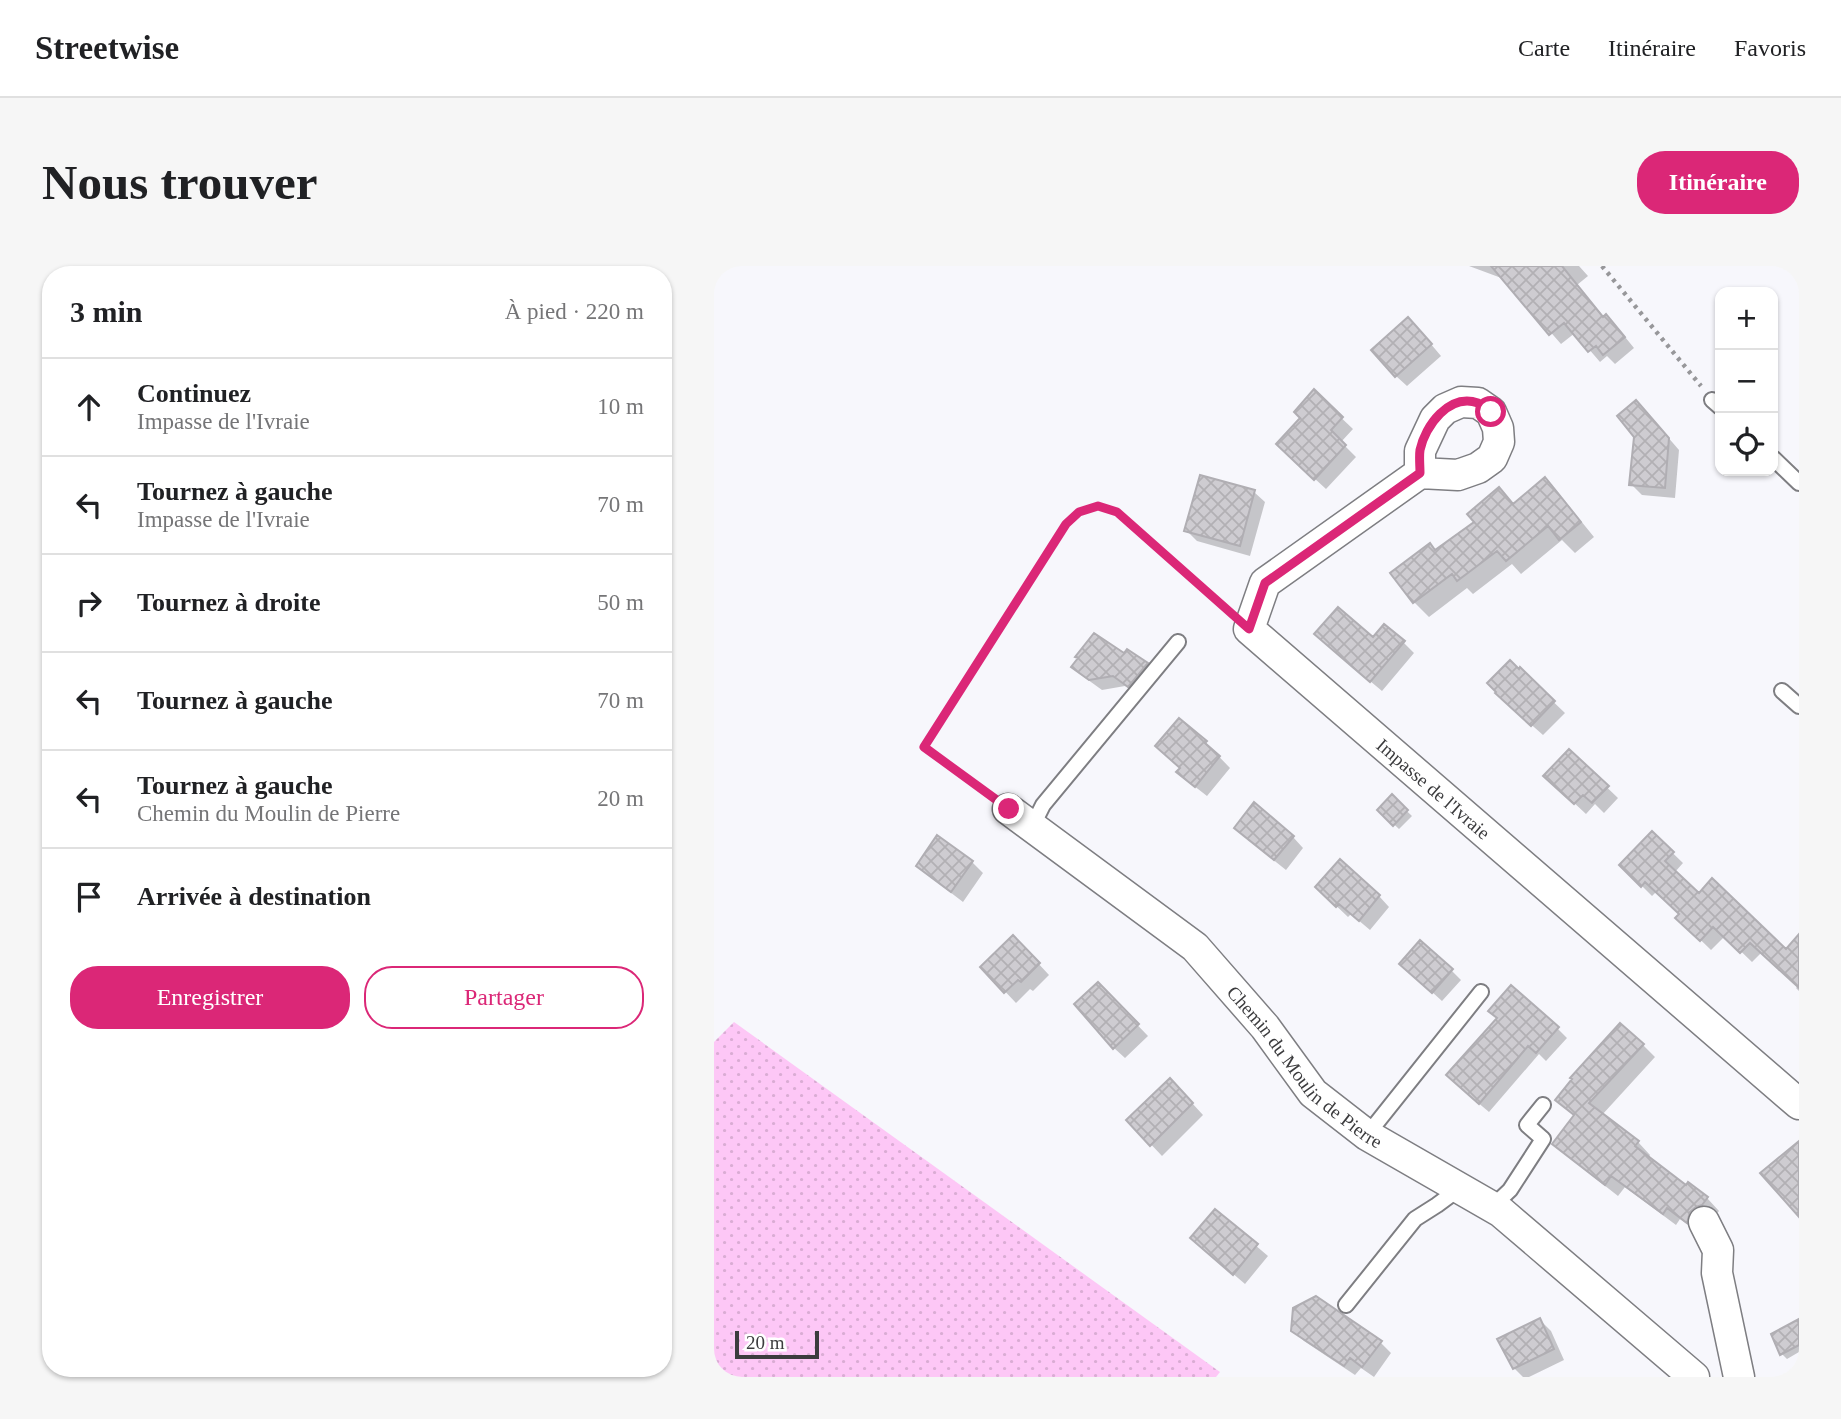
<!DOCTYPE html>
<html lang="fr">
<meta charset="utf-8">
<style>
:root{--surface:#fff;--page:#f6f6f6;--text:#202124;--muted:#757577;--line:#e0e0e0;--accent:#db2777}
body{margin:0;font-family:Georgia,serif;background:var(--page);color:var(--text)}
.controls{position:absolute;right:21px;top:21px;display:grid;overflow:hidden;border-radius:14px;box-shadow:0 2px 5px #0004}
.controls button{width:63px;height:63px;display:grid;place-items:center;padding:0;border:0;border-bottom:2px solid var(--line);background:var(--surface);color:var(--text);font:35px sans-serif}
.scale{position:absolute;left:21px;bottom:18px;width:84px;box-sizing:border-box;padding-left:7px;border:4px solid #3c3c3e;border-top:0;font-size:19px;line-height:24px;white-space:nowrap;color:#3c3c3e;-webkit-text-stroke:5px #fff;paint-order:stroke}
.stop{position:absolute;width:21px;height:21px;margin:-16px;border:5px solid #db2777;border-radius:50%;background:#fff}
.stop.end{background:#db2777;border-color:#fff;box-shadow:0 2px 7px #0008}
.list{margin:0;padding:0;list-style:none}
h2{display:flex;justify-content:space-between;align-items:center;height:91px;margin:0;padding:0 28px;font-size:30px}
h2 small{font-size:23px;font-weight:400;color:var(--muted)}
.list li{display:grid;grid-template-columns:46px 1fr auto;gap:21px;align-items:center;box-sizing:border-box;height:98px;padding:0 28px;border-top:2px solid var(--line)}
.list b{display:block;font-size:26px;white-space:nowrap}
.list p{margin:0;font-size:23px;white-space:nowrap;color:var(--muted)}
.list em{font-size:23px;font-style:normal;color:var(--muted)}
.actions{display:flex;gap:14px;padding:21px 28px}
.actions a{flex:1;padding:16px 0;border:2px solid var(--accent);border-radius:28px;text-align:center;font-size:24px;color:var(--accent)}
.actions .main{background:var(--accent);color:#fff}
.icon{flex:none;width:38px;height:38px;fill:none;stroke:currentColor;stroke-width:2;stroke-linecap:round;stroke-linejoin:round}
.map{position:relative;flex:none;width:1085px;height:1111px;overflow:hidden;border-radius:28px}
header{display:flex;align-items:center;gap:42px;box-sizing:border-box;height:98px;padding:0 35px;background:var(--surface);border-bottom:2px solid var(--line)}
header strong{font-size:33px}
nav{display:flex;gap:38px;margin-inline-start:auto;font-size:24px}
.intro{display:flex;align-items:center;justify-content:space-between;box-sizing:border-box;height:168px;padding:0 42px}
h1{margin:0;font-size:49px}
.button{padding:18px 32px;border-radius:28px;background:var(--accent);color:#fff;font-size:24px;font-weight:700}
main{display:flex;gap:42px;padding:0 42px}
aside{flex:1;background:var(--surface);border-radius:28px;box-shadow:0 2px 5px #0004}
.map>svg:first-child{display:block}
</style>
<header>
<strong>Streetwise</strong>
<nav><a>Carte</a><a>Itinéraire</a><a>Favoris</a></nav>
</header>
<div class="intro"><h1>Nous trouver</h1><a class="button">Itinéraire</a></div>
<main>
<aside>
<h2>3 min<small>À pied · 220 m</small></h2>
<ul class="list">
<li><svg class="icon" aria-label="ahead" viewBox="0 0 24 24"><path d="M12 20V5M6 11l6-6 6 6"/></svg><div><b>Continuez</b><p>Impasse de l'Ivraie</p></div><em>10 m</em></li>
<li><svg class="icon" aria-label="left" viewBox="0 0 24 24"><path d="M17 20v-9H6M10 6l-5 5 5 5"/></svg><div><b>Tournez à gauche</b><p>Impasse de l'Ivraie</p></div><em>70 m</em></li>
<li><svg class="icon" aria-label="right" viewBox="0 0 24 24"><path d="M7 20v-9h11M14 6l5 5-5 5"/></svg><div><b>Tournez à droite</b></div><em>50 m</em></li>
<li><svg class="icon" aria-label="left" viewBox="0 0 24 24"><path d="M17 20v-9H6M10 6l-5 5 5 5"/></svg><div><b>Tournez à gauche</b></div><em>70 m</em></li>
<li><svg class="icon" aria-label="left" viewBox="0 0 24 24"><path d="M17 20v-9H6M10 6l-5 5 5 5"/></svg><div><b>Tournez à gauche</b><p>Chemin du Moulin de Pierre</p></div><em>20 m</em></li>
<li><svg class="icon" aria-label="arrive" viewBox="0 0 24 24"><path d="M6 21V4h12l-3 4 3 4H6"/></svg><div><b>Arrivée à destination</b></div></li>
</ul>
<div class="actions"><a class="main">Enregistrer</a><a>Partager</a></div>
</aside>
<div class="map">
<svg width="1085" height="1111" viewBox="0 0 1085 1111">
<defs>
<pattern id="grass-dots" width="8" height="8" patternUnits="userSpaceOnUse" patternTransform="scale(1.75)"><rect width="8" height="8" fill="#fdc7f6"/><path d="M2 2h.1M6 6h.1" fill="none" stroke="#daacd4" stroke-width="1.8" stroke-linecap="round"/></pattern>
<pattern id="building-cross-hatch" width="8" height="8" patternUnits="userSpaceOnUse" patternTransform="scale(1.75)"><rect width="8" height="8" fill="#ceccd1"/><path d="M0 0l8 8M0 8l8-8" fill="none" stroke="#b2b0b4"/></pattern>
</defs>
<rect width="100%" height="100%" fill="#f7f7fc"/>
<path fill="url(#grass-dots)" d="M20 756 506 1106 502 1111H0V776Z"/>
<path fill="#0003" d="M755 0H865L874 10 863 19 891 52 903 61 920 82 901 98 893 90 886 96 861 67 847 78 790 13Z
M705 64 727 90 693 120 682 110Z
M600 126 639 163 627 176 642 191 612 223 575 189Z
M933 147 965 184 961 232 928 229 917 218Z
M831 214 845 228 880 271 861 287 848 274 807 308 798 298 759 328 753 322 715 351 700 336 679 308 722 285 762 256 785 224 800 239Z
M540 226 551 236 536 290 483 275 472 264Z
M659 373 689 376 700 387 668 425 613 379Z
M411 389 433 398 443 409 426 430 411 420 388 424 370 411 359 401Z
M806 404 851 447 829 469 794 438Z
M491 476 516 502 493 530 475 516 467 502Z
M855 485 904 532 890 547 881 538 872 548 842 520Z
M678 531 698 550 685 563 665 544Z
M522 562 579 571 589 582 572 604 533 573Z
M938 567 969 597 961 606 985 629 1072 685 1085 675V725L1082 722 1084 720 1047 687 1038 696 1011 670 997 684 964 652 967 648 943 625 938 630 907 599Z
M224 571 258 596 269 607 249 636 215 610 204 600Z
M665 630 675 641 656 664 637 648 634 651 614 632Z
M310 682 335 709 319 725 316 723 302 737 268 701Z
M737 704 747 714 728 735 697 707Z
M384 718 434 770 411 792 400 782Z
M843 762 853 772 832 795 825 788 775 846 743 819Z
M929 779 941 791 888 849 924 876 936 889 934 892 973 921 993 932 1005 945 985 967 966 953 962 959 911 921 904 930 853 890 840 878 861 851 844 834Z
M467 825 489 849 448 890 414 854Z
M501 945 554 990 531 1018 489 982Z
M826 1054 837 1065 850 1094 815 1111H809L800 1102Z
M1085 1055V1086L1073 1093 1068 1088Z
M579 1064 667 1077 677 1087 660 1111 647 1102 641 1109 590 1075Z"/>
<path fill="url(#building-cross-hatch)" stroke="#b0aeb3" stroke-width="2" d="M777 0H848L889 51 892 48 911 71 889 89 882 80 874 86 850 57 835 69Z
M694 51 718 78 681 111 657 84Z
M600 123 629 151 617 164 632 179 600 214 562 178 586 152 580 146Z
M922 134 955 172 951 222 915 219 920 171 903 150Z
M486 209 541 224 526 280 470 265Z
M831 211 867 256 845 274 834 260 792 295 783 285 743 315 738 308 699 337 676 307 716 277 721 284 760 256 753 248 785 221 799 238Z
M624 341 659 371 670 358 691 375 656 416 600 368Z
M380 367 410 387 413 383 434 397 414 421 399 410 375 414 357 401 364 392 361 391Z
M796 394 805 403 806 401 841 435 817 460 781 427 782 426 773 417Z
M465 452 493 475 491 477 506 490 481 521 462 506 466 502 441 480Z
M855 483 895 520 878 537 869 529 860 538 829 510Z
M678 528 694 544 679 560 663 544Z
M540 536 580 570 560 594 520 562Z
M938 565 960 586 951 595 985 627 998 612 1072 683 1085 668V722L1036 677 1026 687 999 661 986 675 961 652 965 648 931 616 927 621 905 599Z
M223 569 259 595 237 626 202 600Z
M626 593 666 629 645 655 625 638 622 641 601 621Z
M299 669 326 697 307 716 304 714 290 727 266 701Z
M706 674 739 703 718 727 685 698Z
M384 716 425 758 399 783 360 738Z
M797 719 845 761 822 787 814 780 765 838 732 809 783 752 774 745Z
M906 757 930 778 875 837 925 875 921 880 972 919 974 916 994 931 988 939 982 941 976 946 973 957 953 942 949 948 897 910 891 919 838 878 860 849 841 834 858 813 856 812Z
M456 812 479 837 436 880 412 854Z
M1085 875V951L1046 907Z
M501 943 544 978 519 1009 476 972Z
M602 1030 668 1075 648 1101 636 1092 630 1100 577 1065 579 1042Z
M826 1052 840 1083 799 1103 783 1073Z
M1085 1053V1079L1066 1089 1057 1068Z"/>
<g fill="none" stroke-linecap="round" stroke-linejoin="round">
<defs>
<path id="lane" d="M998 134 1006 141
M1059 192 1085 217
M1068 425 1085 440
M318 561 329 539 464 376
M653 869 767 726
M778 941 796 924 829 873 813 859 829 839
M632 1039 701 953 723 939 746 922"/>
<g id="street">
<path id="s1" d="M706 207V185L721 153 731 143 747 136 764 137 777 146 784 162 785 176 778 192 764 202 744 209 706 207 551 317 535 363 1085 838"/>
<path id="s2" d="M294 543 481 681 551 761 599 827 653 869 787 946 980 1111"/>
<path d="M990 956 1004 984 1003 1007 1025 1111"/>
</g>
</defs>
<use href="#lane" stroke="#7e7e82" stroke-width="18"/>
<use href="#street" stroke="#7e7e82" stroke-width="33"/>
<path stroke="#97979a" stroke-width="4.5" stroke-dasharray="3.5 5" stroke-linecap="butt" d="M888 0 987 120
M273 527 210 481 352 258 365 246 384 240 403 246 513 344"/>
<use href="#lane" stroke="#fff" stroke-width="14"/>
<use href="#street" stroke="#fff" stroke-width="30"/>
</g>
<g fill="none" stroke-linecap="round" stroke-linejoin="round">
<path stroke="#db2777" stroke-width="9" d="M295 543 210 481 352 258 365 246 384 240 403 246 535 363 551 317 706 207C706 200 705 191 706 184 711 160 735 127 764 137 768 139 773 144 777 146"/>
</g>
<g text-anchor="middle" stroke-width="6" stroke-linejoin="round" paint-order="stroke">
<g font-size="19" fill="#3c3c3e" stroke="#fff">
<text dy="7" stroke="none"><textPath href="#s1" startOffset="730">Impasse de l'Ivraie</textPath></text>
<text dy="7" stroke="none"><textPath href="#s2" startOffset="396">Chemin du Moulin de Pierre</textPath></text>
</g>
</g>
</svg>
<div class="controls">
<button>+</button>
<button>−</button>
<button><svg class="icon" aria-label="locate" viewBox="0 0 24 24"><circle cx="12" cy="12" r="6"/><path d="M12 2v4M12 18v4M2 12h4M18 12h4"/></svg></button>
</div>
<div class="scale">20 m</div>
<div class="stop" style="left:777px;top:146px"></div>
<div class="stop end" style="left:295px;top:543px"></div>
</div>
</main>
